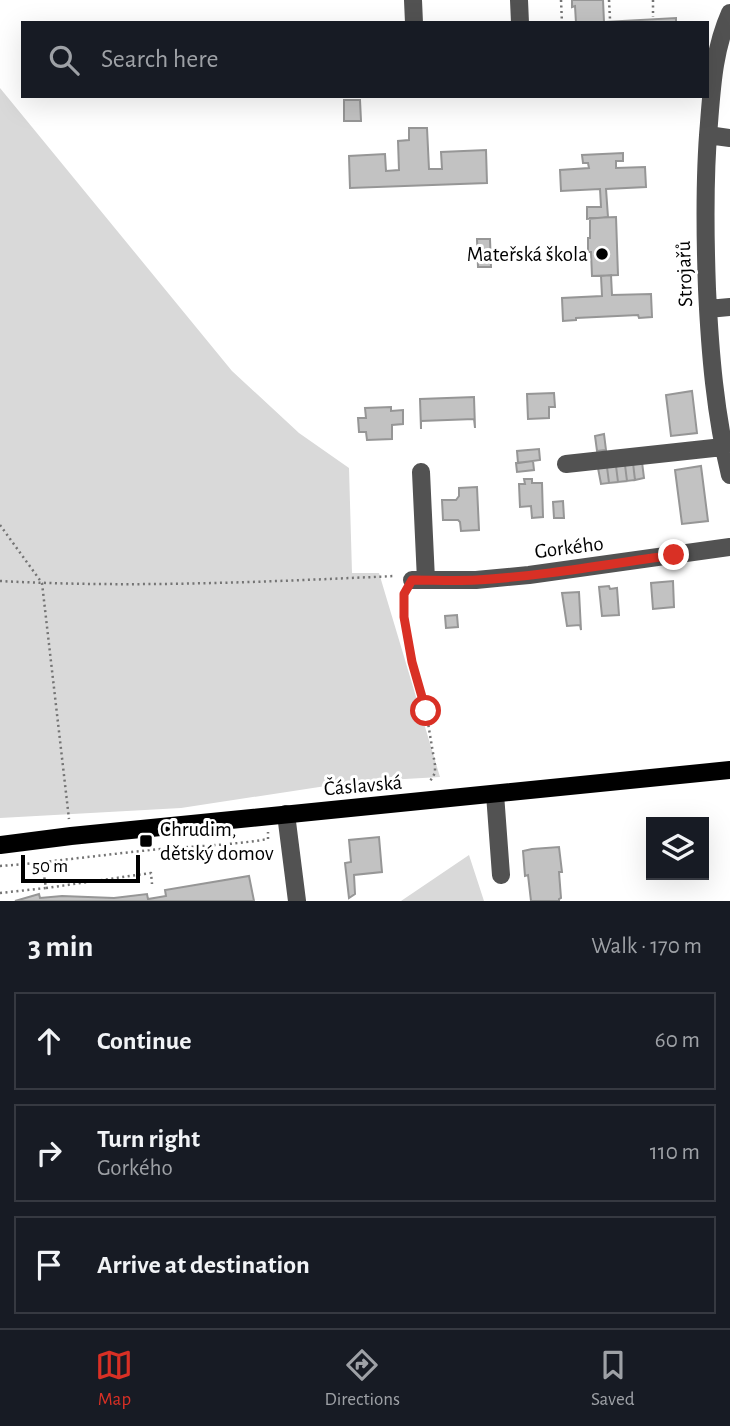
<!DOCTYPE html>
<meta charset="utf-8">
<style>
:root{--surface:#171b24;--page:#242831;--text:#f1f3f6;--muted:#9ea1a6;--line:#363941;--accent:#d93025}
body{margin:0;font-family:"Alegreya Sans",sans-serif;background:var(--page);color:var(--text)}
.controls{position:absolute;right:21px;bottom:21px;display:grid;overflow:hidden;border-radius:0px;box-shadow:0 7px 28px #0002}
.controls button{width:63px;height:63px;display:grid;place-items:center;padding:0;border:0;border-bottom:2px solid var(--line);background:var(--surface);color:var(--text);font:35px sans-serif}
.scale{position:absolute;left:21px;bottom:18px;width:119px;box-sizing:border-box;padding-left:7px;border:4px solid #000;border-top:0;font-size:19px;line-height:24px;white-space:nowrap;color:#000;-webkit-text-stroke:5px #fff;paint-order:stroke}
.stop{position:absolute;width:21px;height:21px;margin:-16px;border:5px solid #d93025;border-radius:50%;background:#fff}
.stop.end{background:#d93025;border-color:#fff;box-shadow:0 2px 7px #0008}
.list{margin:0;padding:0;list-style:none}
h2{display:flex;justify-content:space-between;align-items:center;height:91px;margin:0;padding:0 28px;font-size:30px}
h2 small{font-size:23px;font-weight:400;color:var(--muted)}
.list li{display:grid;grid-template-columns:46px 1fr auto;gap:21px;align-items:center;box-sizing:border-box;height:98px;margin:0 14px 14px;padding:0 14px;border:2px solid var(--line);border-radius:0px}
.list b{display:block;font-size:26px;white-space:nowrap}
.list p{margin:0;font-size:23px;white-space:nowrap;color:var(--muted)}
.list em{font-size:23px;font-style:normal;color:var(--muted)}
.icon{flex:none;width:38px;height:38px;fill:none;stroke:currentColor;stroke-width:2;stroke-linecap:round;stroke-linejoin:round}
.map{position:relative;flex:none;width:730px;height:901px;overflow:hidden}
.search{position:absolute;background:var(--surface);box-shadow:0 7px 28px #0002;left:21px;right:21px;top:21px;height:77px;display:flex;align-items:center;gap:18px;box-sizing:border-box;padding:0 24px;border-radius:0px;color:var(--muted);font-size:26px}
.sheet{height:427px;background:var(--surface)}
nav{display:flex;justify-content:space-around;align-items:center;box-sizing:border-box;height:98px;border-top:2px solid var(--line);background:var(--surface);font-size:19px;color:var(--muted)}
nav a{display:grid;justify-items:center;gap:4px}
nav .on{color:var(--accent)}
.map>svg:first-child{display:block}
</style>
<div class="map">
<svg width="730" height="901" viewBox="0 0 730 901">
<rect width="100%" height="100%" fill="#fff"/>
<path fill="#d9d9d9" d="M0 88 232 371 299 433 349 468 352 573H379L440 777 352 782 181 808 0 818Z
M469 855 484 901H401Z"/>
<path fill="#c2c2c2" stroke="#969696" stroke-width="2" d="M572 0H603L604 22 676 18V23H576L575 6 572 7Z
M344 100H360L361 121H344Z
M409 128H427L429 169H442L441 152 486 150 487 183 350 188 349 156 385 154 386 171 399 170 398 141 409 140Z
M623 153V161H616V168L645 167 646 187 606 189 608 217 587 219V207H601L600 189 561 191 560 170 589 168 588 163H583L582 155Z
M616 217 618 275 592 276 591 252H588V238H590V218Z
M477 239H490L491 267H478Z
M611 275 612 295 651 294 652 317 639 318 638 315 576 318V320L563 321 562 298 602 296 601 276Z
M692 391 697 433 671 436 666 395Z
M554 393 555 407H549V418L528 419 527 394Z
M474 397 475 428 474 419 421 421V429L420 399Z
M391 407V411L403 410V424L392 425V439L367 440 366 432H359L358 418H366L365 408Z
M604 434 606 450 597 451 595 436Z
M539 449 540 460 518 463 517 451Z
M533 461 534 470 517 472 516 463Z
M642 462 644 478 635 480 633 463Z
M633 463 635 480 627 481 625 465Z
M625 465 627 481 618 482 616 466Z
M616 466 618 482 609 483 607 467Z
M701 466 708 521 682 524 675 470Z
M607 467 609 483 601 484 598 468Z
M524 479H532V483H542L543 517 532 518 531 506 520 507 519 484H525Z
M477 487 479 530 461 531 460 522 458 520H443L442 500H456L459 496V488Z
M563 501 564 518H554L553 502Z
M673 581 674 607 653 609 651 583Z
M609 586 610 589 617 588 619 615 602 616 599 587Z
M579 592 581 630 580 625 567 626 562 593Z
M457 615 458 627 446 628 445 616Z
M379 837 382 872 354 875 355 894 349 898 345 863 351 862 349 840Z
M559 847 562 872H559L561 898 559 899V901H531L528 875 525 876 523 851 532 849Z
M249 876 254 901H15L39 894 40 898 62 896 114 898 147 894 148 899 166 896 165 890Z"/>
<g fill="none" stroke-linecap="round" stroke-linejoin="round">
<path stroke="#747474" stroke-width="2.5" stroke-dasharray="2 3.5" stroke-linecap="butt" d="M561 0 562 23
M609 0 610 19
M653 0V17
M0 525 42 583 69 819
M0 581C132 588 264 582 395 576
M404 596V617L412 662 426 711 435 765V773L429 783
M0 866C54 862 107 854 161 849 197 846 233 845 268 839V832
M46 888 151 873 152 884
M0 893 46 888 42 863"/>
<path stroke="#525252" stroke-width="18" d="M413 0 414 23
M519 0 520 23
M730 13C714 49 712 85 709 123 704 179 705 234 707 289 710 352 715 414 730 475
M708 135 730 138
M708 309 730 307
M566 464 723 447
M421 472 426 580
M412 580H476L529 575 730 547
M495 794 501 875
M286 814 297 901"/>
<path stroke="#000" stroke-width="18" d="M0 845 71 836 730 770"/>
</g>
<g fill="none" stroke-linecap="round" stroke-linejoin="round">
<path stroke="#d93025" stroke-width="9" d="M426 711 412 662 404 617V594L412 580C433 580 455 581 477 580 543 576 609 564 674 555"/>
</g>
<g fill="#000" stroke="#fff" stroke-width="2.5">
<circle cx="602" cy="254" r="7"/>
<rect x="139" y="834" width="14" height="14" rx="3.5"/>
</g>
<g text-anchor="middle" stroke-width="6" stroke-linejoin="round" paint-order="stroke">
<g font-size="21" fill="#000" stroke="#fff" text-anchor="end">
<text x="588" y="261">Mateřská škola</text>
<text x="160" y="836" text-anchor="start">Chrudim,<tspan x="160" dy="24">dětský domov</tspan></text>
</g>
<g font-size="21" fill="#000" stroke="#fff">
<text transform="translate(684 274) rotate(-92)" y="7">Strojařů</text>
<text transform="translate(569 547) rotate(-7)" y="7">Gorkého</text>
<text transform="translate(363 785) rotate(-5)" y="7">Čáslavská</text>
</g>
</g>
</svg>
<div class="controls">
<button><svg class="icon" aria-label="layers" viewBox="0 0 24 24"><path d="M12 4l9 5-9 5-9-5zM3 14l9 5 9-5"/></svg></button>
</div>
<div class="scale">50 m</div>
<div class="stop" style="left:426px;top:711px"></div>
<div class="stop end" style="left:674px;top:555px"></div>
<div class="search"><svg class="icon" aria-label="search" viewBox="0 0 24 24"><circle cx="10" cy="10" r="6"/><path d="M15 15l6 6"/></svg>Search here</div>
</div>
<section class="sheet">
<h2>3 min<small>Walk · 170 m</small></h2>
<ul class="list">
<li><svg class="icon" aria-label="ahead" viewBox="0 0 24 24"><path d="M12 20V5M6 11l6-6 6 6"/></svg><div><b>Continue</b></div><em>60 m</em></li>
<li><svg class="icon" aria-label="right" viewBox="0 0 24 24"><path d="M7 20v-9h11M14 6l5 5-5 5"/></svg><div><b>Turn right</b><p>Gorkého</p></div><em>110 m</em></li>
<li><svg class="icon" aria-label="arrive" viewBox="0 0 24 24"><path d="M6 21V4h12l-3 4 3 4H6"/></svg><div><b>Arrive at destination</b></div></li>
</ul>
</section>
<nav>
<a class="on"><svg class="icon" aria-label="map" viewBox="0 0 24 24"><path d="M3 6l6-2 6 2 6-2v14l-6 2-6-2-6 2zM9 4v14M15 6v14"/></svg>Map</a>
<a><svg class="icon" aria-label="directions" viewBox="0 0 24 24"><path d="M12 3l9 9-9 9-9-9zM9 14v-3h6M13 9l2 2-2 2"/></svg>Directions</a>
<a><svg class="icon" aria-label="saved" viewBox="0 0 24 24"><path d="M7 4h10v16l-5-4-5 4z"/></svg>Saved</a>
</nav>
